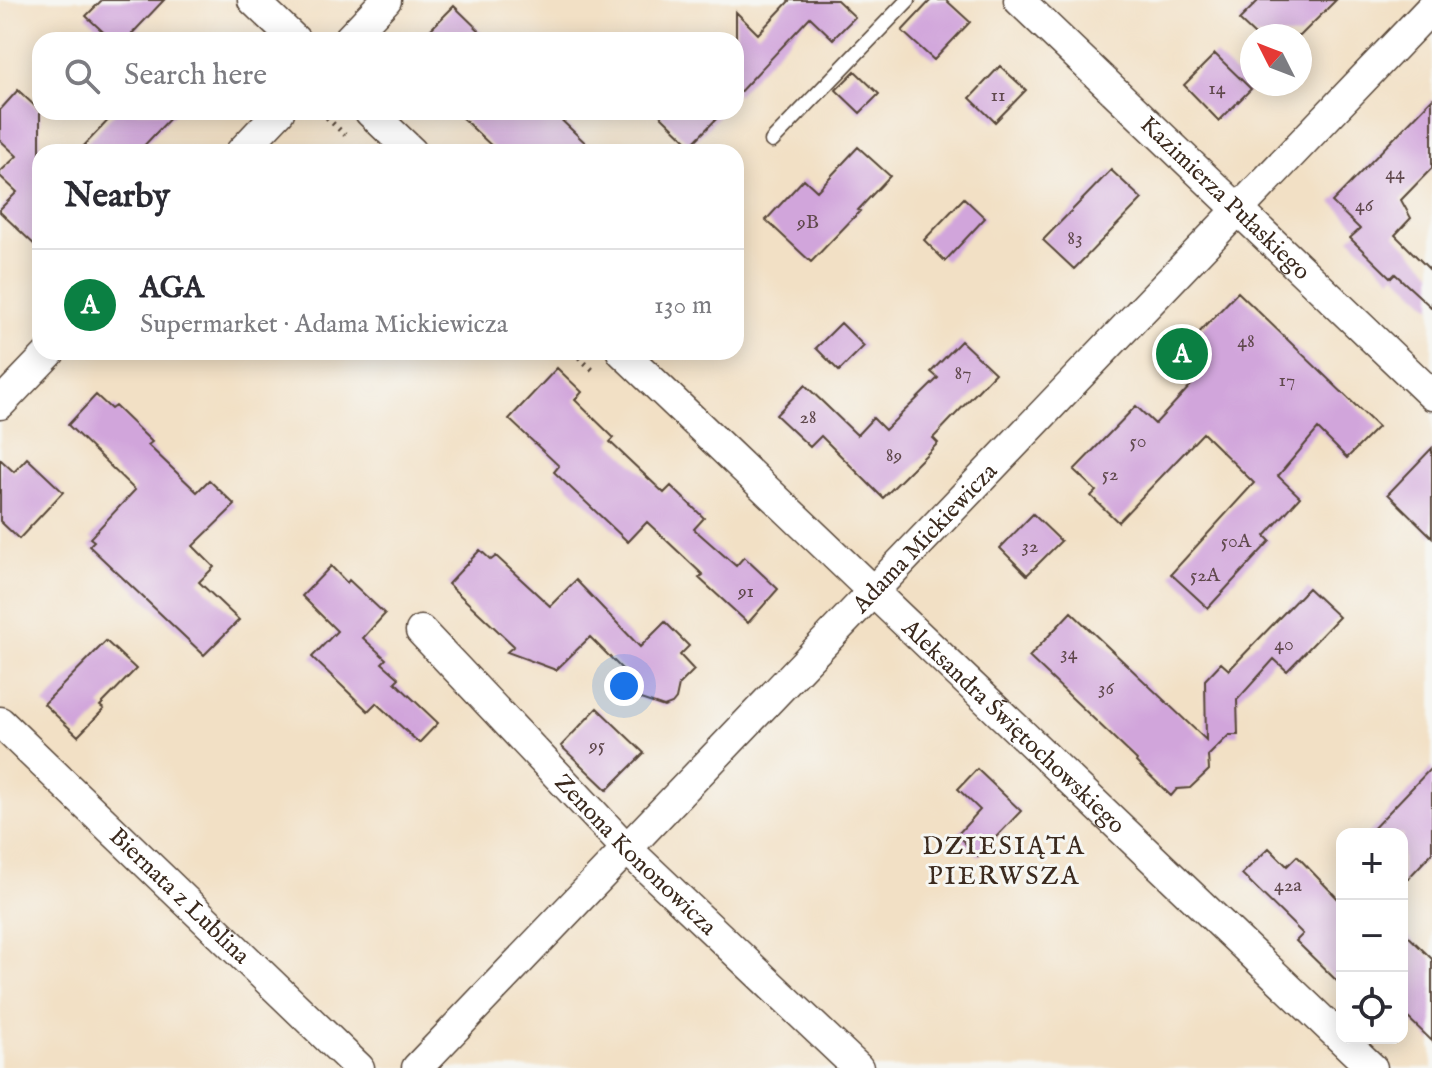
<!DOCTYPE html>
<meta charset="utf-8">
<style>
:root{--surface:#fff;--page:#f7f7f7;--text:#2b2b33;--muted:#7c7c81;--line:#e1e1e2;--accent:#0b8043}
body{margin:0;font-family:"IM FELL English",serif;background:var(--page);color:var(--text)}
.controls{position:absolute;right:24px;bottom:24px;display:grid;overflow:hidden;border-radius:16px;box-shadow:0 4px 20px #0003}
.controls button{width:72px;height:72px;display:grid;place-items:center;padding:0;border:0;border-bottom:2px solid var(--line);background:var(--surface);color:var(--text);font:40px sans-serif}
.compass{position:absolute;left:1240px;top:24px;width:72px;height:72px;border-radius:50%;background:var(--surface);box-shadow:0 4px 20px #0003;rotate:312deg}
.you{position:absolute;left:624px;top:686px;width:28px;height:28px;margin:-20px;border:6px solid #fff;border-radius:50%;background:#1a73e8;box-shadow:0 0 0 12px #1a73e833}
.badge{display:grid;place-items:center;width:52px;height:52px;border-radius:50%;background:var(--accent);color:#fff;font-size:26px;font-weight:700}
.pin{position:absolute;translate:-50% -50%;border:4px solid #fff;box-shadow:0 2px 8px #0006}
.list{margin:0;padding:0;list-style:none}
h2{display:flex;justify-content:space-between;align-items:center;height:104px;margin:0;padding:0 32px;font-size:34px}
h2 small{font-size:26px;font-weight:400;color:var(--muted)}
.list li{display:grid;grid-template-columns:52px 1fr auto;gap:24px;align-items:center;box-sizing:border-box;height:112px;padding:0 32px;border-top:2px solid var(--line)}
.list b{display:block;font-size:30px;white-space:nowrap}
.list p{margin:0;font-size:26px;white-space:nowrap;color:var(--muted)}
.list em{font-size:26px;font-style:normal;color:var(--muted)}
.icon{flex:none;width:44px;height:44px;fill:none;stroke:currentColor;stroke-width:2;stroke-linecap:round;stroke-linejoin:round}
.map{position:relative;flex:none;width:1432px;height:1068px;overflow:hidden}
.search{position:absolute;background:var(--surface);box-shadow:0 4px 20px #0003;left:32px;top:32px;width:712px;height:88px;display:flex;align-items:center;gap:20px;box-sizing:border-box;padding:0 28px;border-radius:24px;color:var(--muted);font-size:30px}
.panel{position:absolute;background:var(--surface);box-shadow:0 4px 20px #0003;left:32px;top:144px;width:712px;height:216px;border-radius:24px}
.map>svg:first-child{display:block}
</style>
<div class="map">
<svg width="1432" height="1068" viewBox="0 0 1432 1068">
<rect width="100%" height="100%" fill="#f6f6f2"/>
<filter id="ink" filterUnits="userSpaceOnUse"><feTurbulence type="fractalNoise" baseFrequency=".0125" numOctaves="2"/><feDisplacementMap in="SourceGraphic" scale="16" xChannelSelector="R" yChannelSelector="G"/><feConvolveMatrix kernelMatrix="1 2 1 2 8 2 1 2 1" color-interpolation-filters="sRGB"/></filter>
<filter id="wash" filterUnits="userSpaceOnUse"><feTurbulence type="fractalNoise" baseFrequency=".006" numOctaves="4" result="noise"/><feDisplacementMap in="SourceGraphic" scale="32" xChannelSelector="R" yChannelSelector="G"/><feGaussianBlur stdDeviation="1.8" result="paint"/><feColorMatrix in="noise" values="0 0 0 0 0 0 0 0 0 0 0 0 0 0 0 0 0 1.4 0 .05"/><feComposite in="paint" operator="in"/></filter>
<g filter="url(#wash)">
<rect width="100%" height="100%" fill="#f2e0c5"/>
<g id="blocks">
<path fill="#d1a5db" d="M102 0H164L126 40H112L86 16Z
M790 0H837L855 17 833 39 810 17 736 96V12L758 34Z
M931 0H946L970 22 934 60 902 31Z
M1259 0H1336L1300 36H1256L1239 20Z
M454 6 489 40H420Z
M1215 54 1251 89 1219 121 1184 85Z
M1000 66 1026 90 995 122 970 98Z
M855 71 879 94 860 113 836 90Z
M18 90 40 111V250L0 212V209L17 192 0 176V172L17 156 0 140V110Z
M1432 99V168L1401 200 1411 218 1395 235 1432 272V308L1395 274 1391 278 1350 238 1360 229 1332 202Z
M116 112H176L138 152H78Z
M456 112H553L595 152H498Z
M657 112H723L691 145Z
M858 147 890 176 858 210 860 211 811 262 766 220 804 179 817 191Z
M1111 170 1142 199 1074 269 1043 240Z
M964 198 985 218 945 261 924 240Z
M1238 292 1378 427 1347 458 1318 429 1278 476 1300 497 1265 536 1270 541 1208 608 1171 574 1254 483 1203 433 1118 522 1091 496 1096 491 1074 470 1136 406 1155 424 1192 384 1162 356 1182 335 1190 342Z
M841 323 864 346 839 371 816 348Z
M961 341 995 373 933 438 938 443 883 498 821 436 810 447 776 415 805 385 857 435 873 418 885 430 938 378 931 372Z
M557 368 582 392 575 400 614 438 610 442 664 493 671 486 704 518 694 529 736 566 744 557 778 589 748 623 699 578 703 575 647 522 628 542 554 472 559 466 509 419Z
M96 395 111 409 115 406 152 442 148 445 197 492 209 480 235 505 193 546 214 567 199 582 239 620 204 655 89 546 94 541 90 538 135 490 68 425Z
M1432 448V537L1388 494Z
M27 458 63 492 19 539 0 521V459L14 472Z
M1033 514 1061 541 1027 575 1000 548Z
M480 550 491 560 496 556 550 606 576 580 640 647 665 622 689 646 680 655 694 670 679 685 676 699 672 704 664 707 614 690 628 675 590 637 556 670 507 652 514 646 448 584Z
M331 566 347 583 349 580 385 614 363 638 386 659 382 663 399 678 395 682 438 723 419 743 376 703 368 711 312 657 337 631 302 596Z
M1308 588 1339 617 1287 671 1274 659 1237 700 1238 735H1229L1208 756 1209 770 1190 788 1177 789 1171 796 1136 762 1137 760 1029 657 1071 612 1206 740 1205 680 1221 663 1229 670Z
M106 641 136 669 100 706 104 709 78 736 44 704Z
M597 708 644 753 607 790 561 746Z
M1432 767V853L1402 885V834H1368Z
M977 769 1021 811 978 856 957 835 980 810 958 789Z
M1269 848 1287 866 1297 856 1342 903V986L1296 941 1303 934 1242 874Z
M1402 930 1432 959V1041L1402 1012Z"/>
</g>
</g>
<g filter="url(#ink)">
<use href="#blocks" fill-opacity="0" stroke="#564537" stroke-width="2"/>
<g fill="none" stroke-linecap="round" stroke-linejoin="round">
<defs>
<path id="lane" d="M772 141 908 0"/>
<g id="street">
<path d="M253 0 295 40"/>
<path id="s1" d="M1019 0 1432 395"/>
<path d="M348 40 386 0"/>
<path d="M370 112 412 152"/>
<path d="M241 152 279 112"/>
<path id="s2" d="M622 352 1372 1068"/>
<path d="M0 404 50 352"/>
<path id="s3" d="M421 631 627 849 858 1068"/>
<path id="s4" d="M0 722 359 1068"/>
<path id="s5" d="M417 1068 1432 7"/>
</g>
</defs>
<use href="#lane" stroke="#564537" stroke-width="17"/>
<use href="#street" stroke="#564537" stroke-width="33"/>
<path stroke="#564537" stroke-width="5" stroke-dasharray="2 6" stroke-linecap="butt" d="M321 112 345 135
M573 352 596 373"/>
<use href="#lane" stroke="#fff" stroke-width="14"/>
<use href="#street" stroke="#fff" stroke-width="30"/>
</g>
</g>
<g text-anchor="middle" stroke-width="6" stroke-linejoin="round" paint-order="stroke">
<g font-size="20" fill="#60494d">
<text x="1217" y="94">14</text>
<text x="998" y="101">11</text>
<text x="1395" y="179">44</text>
<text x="1364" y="211">46</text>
<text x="808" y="228">9B</text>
<text x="1075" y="244">83</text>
<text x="1246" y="347">48</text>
<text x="963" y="379">87</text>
<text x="1287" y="386">17</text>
<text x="808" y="423">28</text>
<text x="1138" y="447">50</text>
<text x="894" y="461">89</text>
<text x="1110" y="480">52</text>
<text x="1236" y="547">50A</text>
<text x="1030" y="552">32</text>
<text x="1205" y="581">52A</text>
<text x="746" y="597">91</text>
<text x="1284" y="650">40</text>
<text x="1069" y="659">34</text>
<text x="1106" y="694">36</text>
<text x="597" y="751">95</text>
<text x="1288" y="891">42a</text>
</g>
<g font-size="24" fill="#3b2a1e" stroke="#f6f6f2">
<text dy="8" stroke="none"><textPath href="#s1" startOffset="286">Kazimierza Pułaskiego</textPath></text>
<text dy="8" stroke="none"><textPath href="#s5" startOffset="734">Adama Mickiewicza</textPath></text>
<text dy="8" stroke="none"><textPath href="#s2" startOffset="542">Aleksandra Świętochowskiego</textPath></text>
<text dy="8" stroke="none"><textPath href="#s3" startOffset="310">Zenona Kononowicza</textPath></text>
<text dy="8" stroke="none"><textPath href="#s4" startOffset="250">Biernata z Lublina</textPath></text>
</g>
<g font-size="26" letter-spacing="2" fill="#3b2a1e" stroke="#f6f6f2">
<text x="1004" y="854">DZIESIĄTA<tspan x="1004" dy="30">PIERWSZA</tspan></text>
</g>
</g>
</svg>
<div class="controls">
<button>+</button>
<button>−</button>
<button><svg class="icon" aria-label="locate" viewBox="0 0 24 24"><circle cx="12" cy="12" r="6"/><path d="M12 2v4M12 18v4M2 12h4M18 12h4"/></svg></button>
</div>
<svg class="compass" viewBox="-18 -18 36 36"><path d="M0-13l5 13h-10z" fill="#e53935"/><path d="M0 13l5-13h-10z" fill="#7c7c81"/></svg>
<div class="you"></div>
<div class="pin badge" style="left:1182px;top:354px">A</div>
<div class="search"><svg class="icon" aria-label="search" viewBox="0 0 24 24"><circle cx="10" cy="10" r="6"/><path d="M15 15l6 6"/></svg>Search here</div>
<section class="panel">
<h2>Nearby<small></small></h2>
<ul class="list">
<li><span class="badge">A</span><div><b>AGA</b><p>Supermarket · Adama Mickiewicza</p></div><em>130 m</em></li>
</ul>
</section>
</div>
